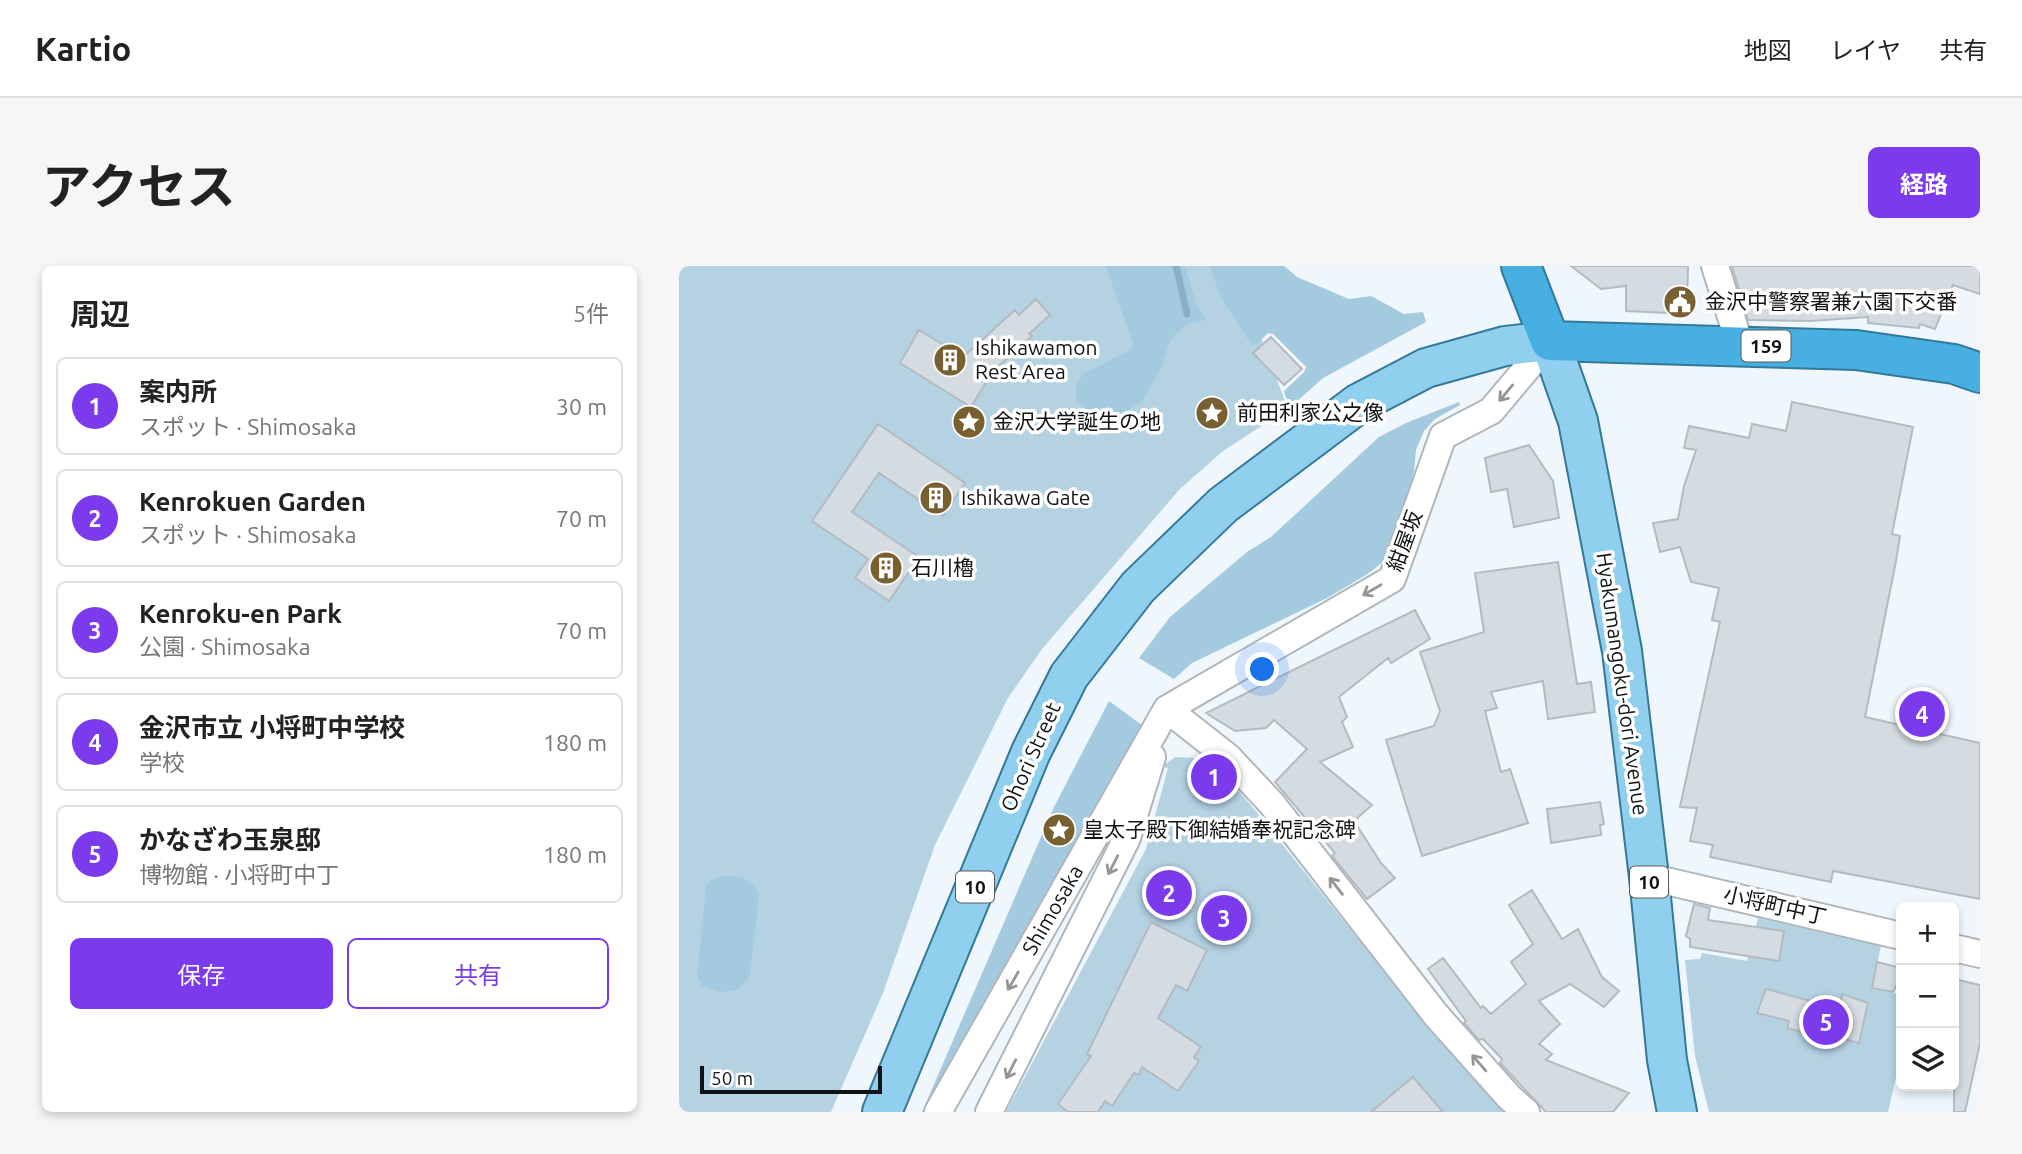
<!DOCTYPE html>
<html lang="ja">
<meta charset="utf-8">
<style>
:root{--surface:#fff;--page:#f6f6f6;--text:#222;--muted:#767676;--line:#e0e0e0;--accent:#7c3aed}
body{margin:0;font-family:Ubuntu,"Noto Sans JP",sans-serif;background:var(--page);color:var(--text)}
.controls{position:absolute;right:21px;bottom:21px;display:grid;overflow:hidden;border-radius:10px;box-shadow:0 4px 10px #0003}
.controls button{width:63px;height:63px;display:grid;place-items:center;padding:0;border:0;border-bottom:2px solid var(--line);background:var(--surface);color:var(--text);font:35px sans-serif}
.scale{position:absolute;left:21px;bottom:18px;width:182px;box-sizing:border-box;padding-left:7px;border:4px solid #101315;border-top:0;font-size:19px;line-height:24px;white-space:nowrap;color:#101315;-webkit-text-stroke:5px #fff;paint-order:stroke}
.you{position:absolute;left:584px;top:404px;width:24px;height:24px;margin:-18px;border:5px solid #fff;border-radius:50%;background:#1a73e8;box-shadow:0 0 0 10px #1a73e833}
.badge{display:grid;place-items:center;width:46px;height:46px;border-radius:50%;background:var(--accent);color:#fff;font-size:23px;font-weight:700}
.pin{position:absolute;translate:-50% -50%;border:4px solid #fff;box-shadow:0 2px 7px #0006}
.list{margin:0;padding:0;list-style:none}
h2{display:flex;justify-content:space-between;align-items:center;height:91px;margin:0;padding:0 28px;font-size:30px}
h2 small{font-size:23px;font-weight:400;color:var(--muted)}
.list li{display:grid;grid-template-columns:46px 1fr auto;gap:21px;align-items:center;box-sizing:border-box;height:98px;margin:0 14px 14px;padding:0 14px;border:2px solid var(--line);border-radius:10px}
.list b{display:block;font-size:26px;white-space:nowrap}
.list p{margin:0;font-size:23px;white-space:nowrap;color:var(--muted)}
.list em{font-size:23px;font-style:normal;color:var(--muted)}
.actions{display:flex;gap:14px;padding:21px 28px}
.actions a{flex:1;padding:16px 0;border:2px solid var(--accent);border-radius:10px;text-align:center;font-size:24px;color:var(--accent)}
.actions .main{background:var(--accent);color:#fff}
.icon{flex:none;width:38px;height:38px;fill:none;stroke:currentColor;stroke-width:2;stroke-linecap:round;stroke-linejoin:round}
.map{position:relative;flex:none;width:1301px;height:846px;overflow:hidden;border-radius:10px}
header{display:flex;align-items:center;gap:42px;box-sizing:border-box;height:98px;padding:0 35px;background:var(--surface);border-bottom:2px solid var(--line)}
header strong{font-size:33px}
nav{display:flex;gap:38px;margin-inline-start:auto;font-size:24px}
.intro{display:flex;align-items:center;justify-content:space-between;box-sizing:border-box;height:168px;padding:0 42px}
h1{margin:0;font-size:49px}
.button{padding:18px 32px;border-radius:10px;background:var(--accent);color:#fff;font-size:24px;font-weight:700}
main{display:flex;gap:42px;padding:0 42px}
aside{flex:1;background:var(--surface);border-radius:10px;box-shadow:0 4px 10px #0003}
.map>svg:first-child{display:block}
</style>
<header>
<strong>Kartio</strong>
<nav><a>地図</a><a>レイヤ</a><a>共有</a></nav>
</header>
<div class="intro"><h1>アクセス</h1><a class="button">経路</a></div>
<main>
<aside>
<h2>周辺<small>5件</small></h2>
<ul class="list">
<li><span class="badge">1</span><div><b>案内所</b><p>スポット · Shimosaka</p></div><em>30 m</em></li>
<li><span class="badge">2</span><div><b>Kenrokuen Garden</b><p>スポット · Shimosaka</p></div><em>70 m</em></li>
<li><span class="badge">3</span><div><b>Kenroku-en Park</b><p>公園 · Shimosaka</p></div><em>70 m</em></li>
<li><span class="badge">4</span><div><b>金沢市立 小将町中学校</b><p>学校</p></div><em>180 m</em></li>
<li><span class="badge">5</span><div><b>かなざわ玉泉邸</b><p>博物館 · 小将町中丁</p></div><em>180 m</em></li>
</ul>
<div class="actions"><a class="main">保存</a><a>共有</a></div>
</aside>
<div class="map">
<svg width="1301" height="846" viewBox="0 0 1301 846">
<rect width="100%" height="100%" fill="#eff7fc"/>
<path fill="#b5d2e3" d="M0 0H555L609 143 544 185 500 224 363 383 329 432 256 579 204 727 152 846H0Z
M496 491 518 492 532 495 571 538 727 733 765 775 834 846H327L467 583 489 502 485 501V499Z
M1079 652 1202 680 1193 722 1210 725 1222 730V789L1209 846H1030L1016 790 1006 694 1021 693 1023 687 1068 695Z"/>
<path fill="#a4cae0" d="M427 0H506L517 38 527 54 508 58 491 74 483 100 464 134 435 155 414 151 397 135V119L404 108 451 84 454 78Z
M531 0H605L618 11 670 33 692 30 725 48 744 46 747 56 644 112 616 137C609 136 606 131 605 125L625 106 627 101 594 68 589 67 577 79 572 78 541 30Z
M780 136 781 139 756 153 745 165 737 184 735 205 719 263 708 293 687 309 648 332 513 397 495 413 460 392 491 351 568 286 592 271 700 171 727 157Z
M430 435 463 459 251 846H243L375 541Z
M44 610C62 610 70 611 80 627L71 710 58 724 41 726 23 720 18 709 27 620 31 615Z"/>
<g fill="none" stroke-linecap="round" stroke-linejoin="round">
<path stroke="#8bb0c5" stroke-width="7" d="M497 0 508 48"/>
</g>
<path fill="#d4dce1" stroke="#b3bbc0" stroke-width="2" d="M892 0H1009L1008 37 1002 45 989 47 947 45V20L922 23Z
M1053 0H1301V28L1274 19 1256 63 1241 58 1240 62 1189 57V51L1131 55 1069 54Z
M357 33 371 49 350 68 353 70 314 105 292 141 221 97 240 64 284 91 336 44 340 49Z
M592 71 623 103 605 119 574 87Z
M1113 136 1234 161 1213 268 1221 270 1217 295 1186 451 1301 477V633L1154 605 1152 616 1031 591 1034 579 1011 575 1018 542 1001 541 1041 356 1033 354 1040 322 1012 316 1001 281 981 286 974 257 999 253 1005 220 1017 184 1005 182 1010 160 1070 172 1073 158 1107 165Z
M199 158 286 217 264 250 200 207 173 246 240 291 210 335 176 312 189 293 133 255Z
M850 179 874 215 880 252 835 261 828 223 812 226 806 192Z
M879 296 898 418 912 416 916 446 869 453 864 415 812 426 818 442 806 445 822 506 831 503 849 557 743 590 707 474 755 460 761 445 741 386 805 366 796 307Z
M736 344 751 373 712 397 709 392 660 431 668 451 663 456 674 481 641 496 693 539 675 555 702 597 716 612 688 633 653 590 656 587 596 516 628 483 595 454 587 462 556 465 527 447Z
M921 536 925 558 921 559 922 569 872 577 868 543Z
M853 624 883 673 899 663 923 711 940 725 925 741 891 718 860 735 881 758 860 778 873 788 867 794 950 827 934 846H867L821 797 823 793 804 773 800 774 785 757 787 755 749 703 764 692 802 742 804 740 812 748 847 718 832 696 854 678 830 639Z
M1015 638 1031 642 1029 654 1105 665 1100 695 1011 681V673L1007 670Z
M472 656 528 684 508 725 497 719 479 752 522 781 515 791 520 795 499 825 463 801 460 809 455 807 433 840 426 835 419 846H389L379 838 412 790 408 788Z
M1198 696 1222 702V721L1217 720 1214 726 1193 722Z
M1275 713 1301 719V777L1286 846H1275Z
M1087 723 1161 743 1163 728 1189 737 1180 777 1140 766 1139 771 1108 762 1110 755 1078 747Z
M734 811 764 846H692Z"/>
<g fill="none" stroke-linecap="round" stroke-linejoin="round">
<defs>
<path id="street" d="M1036 0 1061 79
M488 443 713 313 764 170 812 145 871 75
M488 443 549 491 593 538 757 749 830 831 847 846
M970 611 1222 670
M1275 682 1301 688
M259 846 488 443
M310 846 448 572 473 491"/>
<path id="primary" d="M203 846 352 486 390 410 459 321 544 239 680 137 747 102 826 80 871 75 899 155 943 385 970 611 988 794 998 846"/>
<path id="highway" d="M842 0 871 75 1177 84 1275 98 1301 107"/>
</defs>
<use href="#street" stroke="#afb7bc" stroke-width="30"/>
<use href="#primary" stroke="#34789a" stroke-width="42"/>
<use href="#highway" stroke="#34789a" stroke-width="42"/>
<use href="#street" stroke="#fff" stroke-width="26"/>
<use href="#primary" stroke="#91cfee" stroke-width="38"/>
<use href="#highway" stroke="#47afe2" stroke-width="38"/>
</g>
<defs><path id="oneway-shaft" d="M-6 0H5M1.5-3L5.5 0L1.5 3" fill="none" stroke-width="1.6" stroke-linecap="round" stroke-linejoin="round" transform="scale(1.75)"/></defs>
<g stroke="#939596">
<use href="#oneway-shaft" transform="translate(827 127) rotate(130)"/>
<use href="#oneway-shaft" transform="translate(693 324) rotate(150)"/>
<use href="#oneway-shaft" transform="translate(434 599) rotate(117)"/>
<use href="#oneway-shaft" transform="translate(657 620) rotate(-128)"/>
<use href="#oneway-shaft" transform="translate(334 715) rotate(120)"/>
<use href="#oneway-shaft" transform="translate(800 797) rotate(-131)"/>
<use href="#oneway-shaft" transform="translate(332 803) rotate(117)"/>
</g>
<defs>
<symbol id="civic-disc" viewBox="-11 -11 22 22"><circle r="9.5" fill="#786031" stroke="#fff"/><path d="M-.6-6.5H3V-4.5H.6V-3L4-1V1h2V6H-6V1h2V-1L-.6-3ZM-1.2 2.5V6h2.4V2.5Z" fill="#fff"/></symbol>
<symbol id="building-disc" viewBox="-11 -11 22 22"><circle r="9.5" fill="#786031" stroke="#fff"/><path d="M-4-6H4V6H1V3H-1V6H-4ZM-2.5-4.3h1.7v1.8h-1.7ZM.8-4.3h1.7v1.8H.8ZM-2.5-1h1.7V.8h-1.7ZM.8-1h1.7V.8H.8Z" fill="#fff"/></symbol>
<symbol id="sight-disc" viewBox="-11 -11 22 22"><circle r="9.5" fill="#786031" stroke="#fff"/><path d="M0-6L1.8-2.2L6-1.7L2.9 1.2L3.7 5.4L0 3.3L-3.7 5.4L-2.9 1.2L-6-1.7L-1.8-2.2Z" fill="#fff"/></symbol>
</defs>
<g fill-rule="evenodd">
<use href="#civic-disc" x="982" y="17" width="38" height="38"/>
<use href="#building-disc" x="252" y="75" width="38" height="38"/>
<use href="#sight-disc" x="514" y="128" width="38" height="38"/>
<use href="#sight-disc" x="271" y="137" width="38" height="38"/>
<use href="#building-disc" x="238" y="213" width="38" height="38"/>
<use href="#building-disc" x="188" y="283" width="38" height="38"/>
<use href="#sight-disc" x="361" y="545" width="38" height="38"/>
</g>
<g text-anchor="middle" stroke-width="7" stroke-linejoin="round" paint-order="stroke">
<g fill="#fff" stroke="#585a5b" stroke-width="2">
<rect x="1062.5" y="64.5" width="49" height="31" rx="5"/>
<rect x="951" y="600.5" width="38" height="31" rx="5"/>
<rect x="277" y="605.5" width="38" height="31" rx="5"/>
</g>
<g font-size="19" font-weight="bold" fill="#101315">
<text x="1087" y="87">159</text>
<text x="970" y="623">10</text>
<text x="296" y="628">10</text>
</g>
<g font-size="21" fill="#101315" stroke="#fff" text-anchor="start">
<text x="1026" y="43">金沢中警察署兼六園下交番</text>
<text x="296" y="89">Ishikawamon<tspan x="296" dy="24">Rest Area</tspan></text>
<text x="558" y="154">前田利家公之像</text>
<text x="314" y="163">金沢大学誕生の地</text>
<text x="282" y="239">Ishikawa Gate</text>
<text x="232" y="309">石川櫓</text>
<text x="404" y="571">皇太子殿下御結婚奉祝記念碑</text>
</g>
<g font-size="21" fill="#101315" stroke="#fff">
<text transform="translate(726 275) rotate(-70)" y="7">紺屋坂</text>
<text transform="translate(943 418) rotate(82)" y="7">Hyakumangoku-dori Avenue</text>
<text transform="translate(352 491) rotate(-66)" y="7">Ohori Street</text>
<text transform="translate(1096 640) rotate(13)" y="7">小将町中丁</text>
<text transform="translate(374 644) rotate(-60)" y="7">Shimosaka</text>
</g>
</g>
</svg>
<div class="controls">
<button>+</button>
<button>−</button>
<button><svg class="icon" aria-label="layers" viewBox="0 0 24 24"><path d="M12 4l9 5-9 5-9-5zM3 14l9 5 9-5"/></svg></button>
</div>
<div class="scale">50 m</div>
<div class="you"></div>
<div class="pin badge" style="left:535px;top:511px">1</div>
<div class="pin badge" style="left:490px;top:627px">2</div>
<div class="pin badge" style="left:545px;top:652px">3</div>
<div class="pin badge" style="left:1243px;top:448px">4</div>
<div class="pin badge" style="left:1147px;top:756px">5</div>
</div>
</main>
